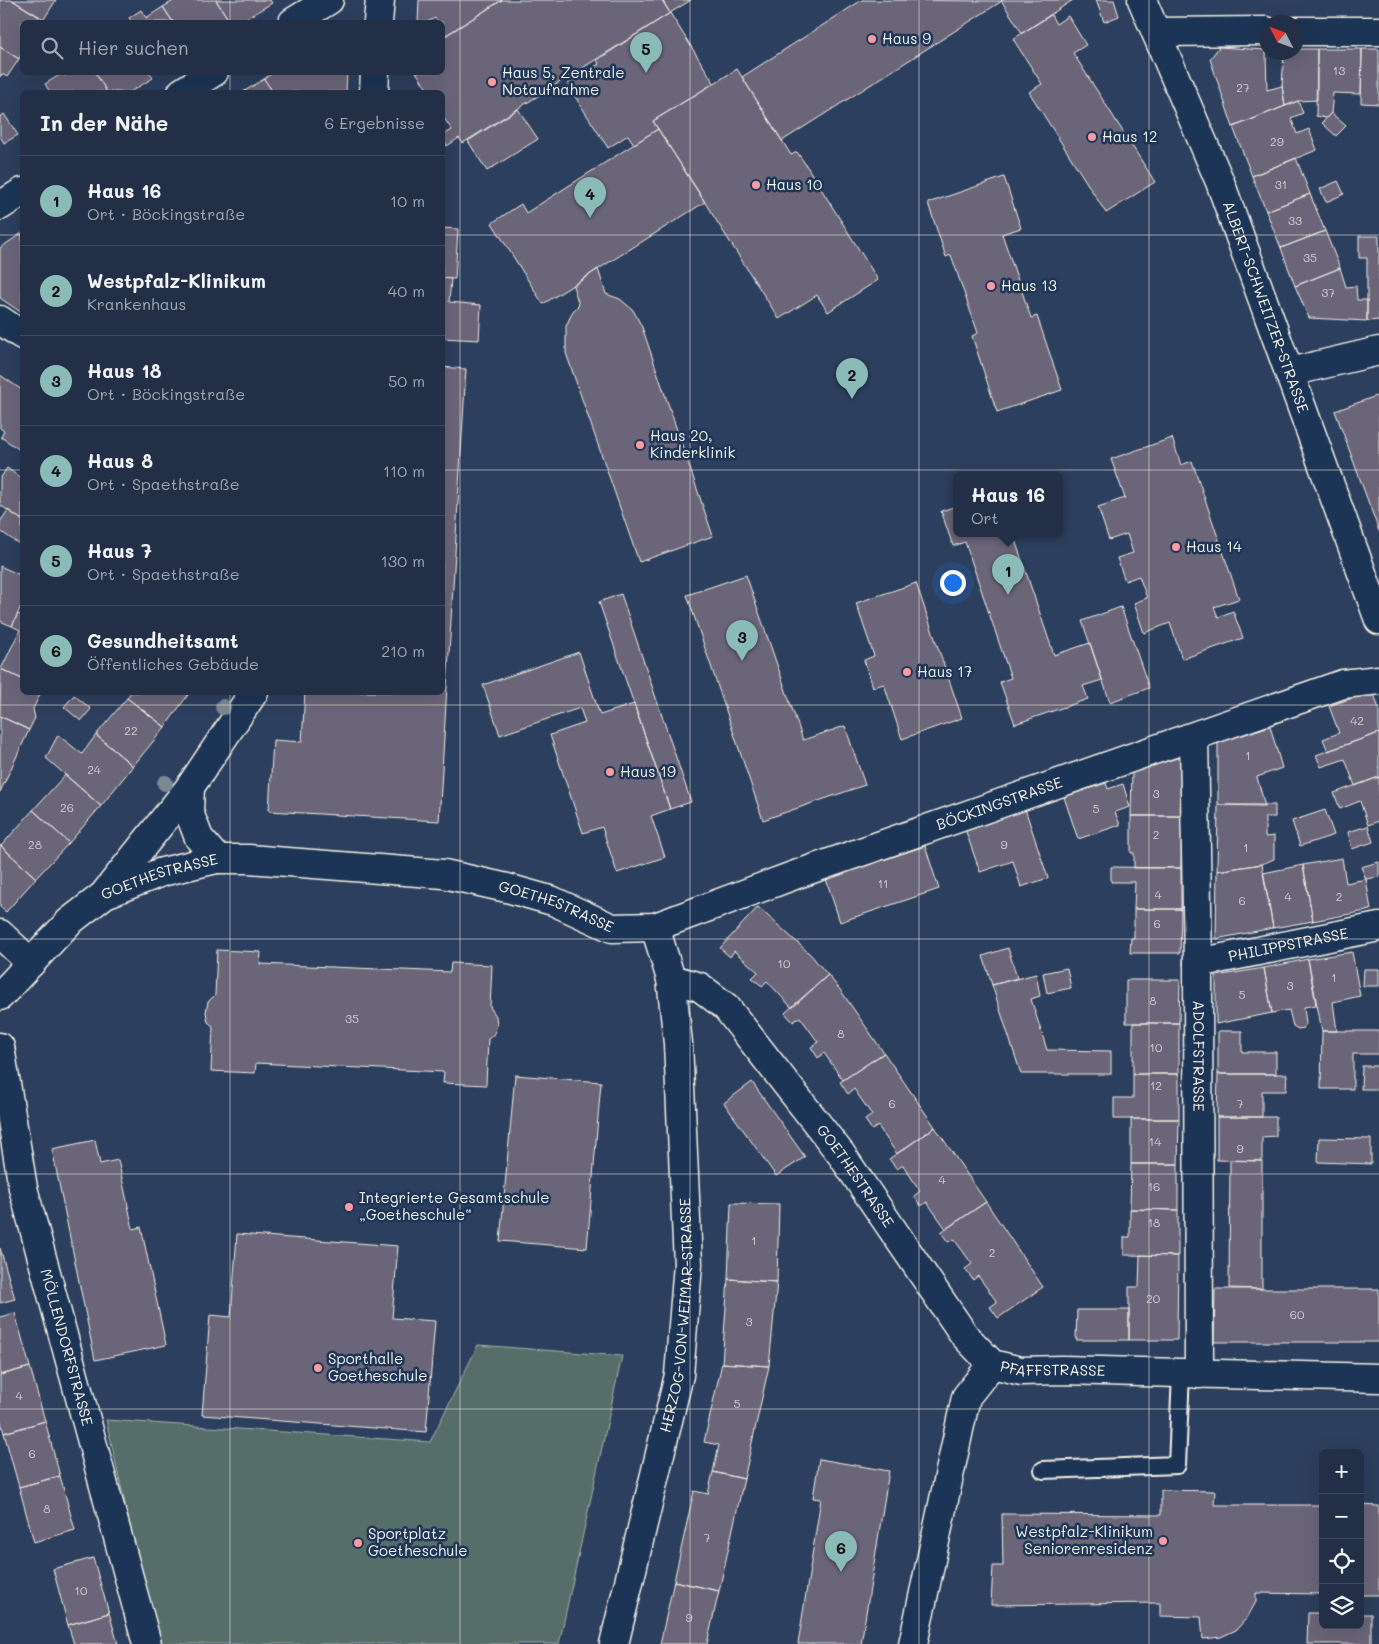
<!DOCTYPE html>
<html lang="de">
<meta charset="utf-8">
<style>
:root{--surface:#222f46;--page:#2a374d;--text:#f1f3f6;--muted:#a2a9b3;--line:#3f4a5f;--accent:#8bbbb9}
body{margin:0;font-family:Mali,sans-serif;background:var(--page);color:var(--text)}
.controls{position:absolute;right:15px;bottom:15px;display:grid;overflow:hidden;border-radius:8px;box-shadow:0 5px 20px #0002}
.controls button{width:45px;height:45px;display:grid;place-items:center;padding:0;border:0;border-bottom:1px solid var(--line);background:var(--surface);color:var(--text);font:25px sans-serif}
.compass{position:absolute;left:1259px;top:15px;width:45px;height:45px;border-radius:50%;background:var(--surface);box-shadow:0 5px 20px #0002;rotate:312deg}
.you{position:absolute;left:952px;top:582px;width:18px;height:18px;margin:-12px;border:4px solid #fff;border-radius:50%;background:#1a73e8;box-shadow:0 0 0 8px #1a73e833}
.badge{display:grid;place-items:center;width:32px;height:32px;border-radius:50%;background:var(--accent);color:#111;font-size:16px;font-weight:700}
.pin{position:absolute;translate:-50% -41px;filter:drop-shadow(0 1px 2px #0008)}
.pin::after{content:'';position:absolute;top:26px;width:18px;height:15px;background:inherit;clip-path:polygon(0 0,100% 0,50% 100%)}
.popup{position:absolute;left:953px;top:472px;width:110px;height:65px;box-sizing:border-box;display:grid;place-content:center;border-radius:8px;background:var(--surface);filter:drop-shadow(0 1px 4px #0005);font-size:16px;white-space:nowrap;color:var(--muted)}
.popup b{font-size:19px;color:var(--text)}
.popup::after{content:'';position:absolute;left:50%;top:100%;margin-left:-10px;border:10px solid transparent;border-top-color:var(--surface)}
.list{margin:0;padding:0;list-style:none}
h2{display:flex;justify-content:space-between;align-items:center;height:65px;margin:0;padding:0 20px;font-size:21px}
h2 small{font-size:16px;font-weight:400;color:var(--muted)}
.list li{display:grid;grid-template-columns:32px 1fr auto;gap:15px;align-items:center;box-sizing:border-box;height:90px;padding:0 20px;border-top:1px solid var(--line)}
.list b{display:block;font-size:19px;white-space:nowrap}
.list p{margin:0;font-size:16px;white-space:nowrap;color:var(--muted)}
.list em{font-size:16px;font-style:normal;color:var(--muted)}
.icon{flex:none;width:28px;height:28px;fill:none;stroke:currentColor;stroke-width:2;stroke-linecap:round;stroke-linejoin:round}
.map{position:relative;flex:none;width:1379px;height:1644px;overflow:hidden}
.search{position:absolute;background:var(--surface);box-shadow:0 5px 20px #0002;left:20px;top:20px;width:425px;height:55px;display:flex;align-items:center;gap:12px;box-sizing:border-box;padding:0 18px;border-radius:8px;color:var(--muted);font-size:19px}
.panel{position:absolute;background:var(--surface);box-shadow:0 5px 20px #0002;left:20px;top:90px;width:425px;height:605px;border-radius:8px}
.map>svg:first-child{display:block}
</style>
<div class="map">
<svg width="1379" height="1644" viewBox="0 0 1379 1644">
<rect width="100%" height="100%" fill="#2d3f5e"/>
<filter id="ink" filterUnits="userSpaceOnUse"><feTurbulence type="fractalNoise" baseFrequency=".02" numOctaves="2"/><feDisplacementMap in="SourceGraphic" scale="10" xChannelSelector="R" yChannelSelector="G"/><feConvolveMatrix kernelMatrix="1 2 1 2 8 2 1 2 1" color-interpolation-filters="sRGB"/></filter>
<g filter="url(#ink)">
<path fill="#566e6b" stroke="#a5b0aa" d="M478 1345 622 1356 559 1644H157L106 1420 430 1442Z"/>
<path fill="#6b6579" stroke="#f4f1e8" d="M0 0H12L39 17 36 22H22V53L19 59 0 47Z
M12 0H56L44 19Z
M175 0H216L230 22H173L163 7Z
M216 0H270L272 3 240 22H230Z
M419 0H502L446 35 442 29V22H438L435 18 427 22H418Z
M502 0H662L670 13 463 143 459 138 447 146 442 136 452 130 442 115V92H429L416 72H442V38Z
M662 0H691L670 13Z
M862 0 1002 1 782 141 742 77Z
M1001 0H1073L1022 33Z
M1096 0H1114L1119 16 1104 22Z
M163 7 173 22H132L129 18 141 10 146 18Z
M670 13 714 83 653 121 658 129 634 144 628 135 608 148 567 84 599 64 597 60Z
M1051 15 1056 24 1068 16 1086 45 1073 53 1155 182 1106 213 1029 92 1042 84 1013 39Z
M0 47 19 59 7 77 2 74 0 77Z
M1219 47 1266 50 1267 90 1282 86 1285 106 1233 127 1210 59Z
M1296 49H1317V100L1298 101 1285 106 1282 86 1284 52H1296Z
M1317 49H1362L1361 94 1333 93 1331 113 1326 118 1316 116Z
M1362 49H1379V104L1361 103Z
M737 69 791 155 797 152 808 168 878 280 828 312 817 295 779 319 653 121Z
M70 72H95L107 92H50L45 84 63 73 65 76Z
M95 72H149L153 78 130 92H107Z
M274 72H347L346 92H273L264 79Z
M264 79 273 92H243Z
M1298 101 1303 113 1291 118 1297 134 1309 129 1317 150 1252 176 1233 127Z
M518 109 538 139 487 171 468 141Z
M1331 113 1346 126 1336 136 1322 123Z
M4 114 18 135 4 143 0 136V117Z
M658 129 705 202 543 304 492 223 521 204 526 213Z
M1296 158 1310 194 1266 211 1252 176Z
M1004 177 1021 228 1002 234 1031 318 1037 316 1062 390 997 412 972 336 978 333 951 255 946 257 928 203Z
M1338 181 1344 194 1326 202 1320 189Z
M1310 194 1325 231 1281 248 1266 211Z
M442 228 458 229 455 279 442 278Z
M1325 231 1340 268 1295 286 1281 248Z
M22 233V313L0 298V248Z
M1359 236H1379V320L1367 321V258H1359Z
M1340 268 1346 287 1356 286 1357 300H1367V321L1309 318 1295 286Z
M598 269 606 294 620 299 633 310 642 327 713 536 639 562 566 353V326L573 311 579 305 573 286Z
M442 278 451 279 449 302 481 305 479 340 442 338Z
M442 367 466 369 439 821 269 811 273 740 302 742 305 692H442Z
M0 375 22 390V446L20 450 1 437 4 431 0 428Z
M1379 395V531L1335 411Z
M1172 438 1181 465 1192 461 1239 599 1214 607 1218 617 1233 611 1243 638 1182 659 1170 623 1144 633 1134 603 1147 598 1139 576 1125 581 1117 558 1133 553 1127 534 1109 540 1098 507 1125 498 1111 459Z
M7 468 22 479V520L0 505V479Z
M957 506V534H1013L1054 655 1090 643 1102 680 1083 686 1088 699 1015 724 1000 682 1011 678 965 542 953 546 941 511Z
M8 510 22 520V546L0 531V522Z
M0 566 22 576V604L12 626 0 621Z
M746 575 803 740 845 726 865 785 763 820 687 595Z
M916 583 962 718 902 739 884 684 873 687 864 660 874 656 856 603Z
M621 594 691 802 670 809 599 602Z
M1121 607 1149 688 1110 702 1082 621Z
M18 614 22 616V679L1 669 20 630 12 626Z
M579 652 600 715 634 704 670 809 651 816 665 857 617 873 602 827 583 833 550 735 585 723 580 708 500 735 483 685Z
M1 669 22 679V692H41L33 709 35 718 29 730 0 716Z
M1373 691 1379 709V733L1328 751 1323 739 1339 733 1329 706Z
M131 692H190L165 727 127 698Z
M74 695 91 709 81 721 64 707Z
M127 698 165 727 133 766 96 735Z
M0 716 29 730 0 792Z
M1270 726 1282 768 1257 777 1265 806 1218 805V743Z
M1379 733V777L1355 786 1345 759 1321 767 1316 755Z
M58 735 82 754 96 735 133 766 101 806 46 758Z
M1180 757 1182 816H1131L1132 772Z
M65 775 101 806 69 843 33 810Z
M1379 777V821L1368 825 1360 801 1340 809 1334 793Z
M1106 783 1108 789 1123 784 1130 807 1115 812 1120 825 1078 839 1064 797Z
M1218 805H1275V817H1265V837L1274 836V859L1262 864 1217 871Z
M1025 809 1048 878 1021 887 1013 861 980 872 965 829Z
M33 810 69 843 36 878 1 846Z
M1325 810 1334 835 1300 846 1292 821Z
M1131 816H1182L1181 868H1134V853H1131Z
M1368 826 1373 842 1352 849 1348 832Z
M0 845 36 878 6 912 0 907Z
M925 846 939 889 840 922 826 879Z
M1342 858 1346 883 1366 879 1371 910 1313 921 1303 865Z
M1379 862V877L1366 879 1361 867Z
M1262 864 1273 928 1216 939 1217 871Z
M1303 865 1313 921 1273 928 1263 873Z
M1111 867 1181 868V909H1134L1135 882H1111Z
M758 907 810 954 828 975 792 1008 767 981 762 986 752 978 758 972 734 951 730 957 720 948Z
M1134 909H1181L1180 953H1130L1131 938H1134Z
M1008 948 1017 978 992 985 983 956Z
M217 950 261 952 260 964 450 972 451 963 492 965 490 1007 496 1016 497 1025 494 1034 488 1039 486 1085 443 1083 444 1072 256 1063 255 1073 211 1071 213 1026 208 1022 206 1012 208 1002 215 995Z
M1352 952 1360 996 1333 1002 1337 1031H1322L1308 959Z
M1308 959 1316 1005 1304 1007 1306 1024 1303 1028 1298 1029 1293 1026 1289 1010 1272 1013 1264 968Z
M1067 968 1071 988 1047 993 1043 973Z
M1264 968 1272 1013 1216 1024V976Z
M1364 969H1379V986H1363Z
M1036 974 1040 996 1031 999 1047 1050 1111 1051V1074H1021L992 985Z
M828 975 841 991 884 1053 843 1080 824 1053 818 1058 811 1047 818 1042 800 1017 793 1022 785 1013Z
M1126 980H1180L1179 1023H1126Z
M1133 1023H1179V1074H1133Z
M1218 1031H1242V1052H1276V1074H1218Z
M1322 1031H1379V1054H1353V1089H1321Z
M884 1053 935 1127 897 1154 878 1126 872 1130 865 1120 872 1115 854 1089 848 1094 840 1082Z
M1362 1066H1379V1089H1361Z
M1133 1074H1179V1119H1114V1098H1133Z
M1218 1074H1287L1286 1091H1262V1117H1217Z
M515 1075 601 1082 587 1248 500 1241Z
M752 1082 805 1157 776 1176 724 1103Z
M1217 1117H1276V1136L1262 1137V1161L1217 1160Z
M1131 1119H1179L1178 1164H1131Z
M935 1127 986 1202 946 1229 927 1202 921 1206 914 1196 920 1191 903 1165 897 1169 889 1159Z
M1319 1138 1371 1139V1164L1318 1162Z
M95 1140 100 1164 118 1160 133 1229 141 1227 166 1345 95 1360 52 1149Z
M1230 1160 1262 1161V1289L1229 1288Z
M1131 1164H1178V1210L1130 1209Z
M986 1202 1043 1287 998 1318 990 1307 997 1302 978 1276 973 1280 965 1269 972 1264 954 1239 948 1242 941 1232Z
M731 1203 779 1204 777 1282 728 1279Z
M1130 1209 1178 1210V1256L1124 1255V1237H1130Z
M237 1234 398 1246 392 1318 435 1321 426 1432 202 1415 210 1315 231 1317Z
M0 1248 15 1299 0 1303Z
M1140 1255 1178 1256 1177 1340H1129V1287H1139Z
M728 1279 777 1282 769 1366 722 1363Z
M1215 1289H1379V1342H1214Z
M1077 1310H1129V1340H1076Z
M15 1313 30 1367 0 1375V1317Z
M722 1363 769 1366 744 1479 713 1472 719 1445 704 1442Z
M30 1367 45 1421 4 1433 0 1417V1375Z
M45 1421 60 1476 19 1487 4 1433Z
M819 1459 889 1471 861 1644H798L821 1499 813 1498Z
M713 1472 744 1479 719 1591 674 1581 694 1491 708 1494Z
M60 1476 75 1530 34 1542 19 1487Z
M1161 1490 1215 1491 1214 1505H1323V1594L1256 1593V1602L1247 1618 1236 1630 1221 1637 1203 1639 1201 1617 1160 1616V1603L991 1605 993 1566H1003L1002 1514 1161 1515Z
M1360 1505 1379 1506V1595H1360Z
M93 1558 109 1613 68 1625 53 1569Z
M674 1581 719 1591 707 1644H660Z
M109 1613 118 1644H74L68 1625Z
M1308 1613H1323V1625H1360V1614H1371V1644H1307Z"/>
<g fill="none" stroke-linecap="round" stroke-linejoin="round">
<defs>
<path id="lane" d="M1043 1470 1177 1465 1181 1373"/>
<g id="street">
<path id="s1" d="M1142 0 1220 182 1379 620"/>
<path d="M378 22 380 0"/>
<path d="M1296 31H1379"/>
<path d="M1156 32 1266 31"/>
<path d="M374 92 375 72"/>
<path d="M0 320 22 335"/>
<path d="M1290 372 1379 351"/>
<path id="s2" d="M1194 737 1198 963 1199 1374"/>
<path d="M190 787 189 812 199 838 217 859"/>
<path d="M106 892 190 787 254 692"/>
<path id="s3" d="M655 927 671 979 700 987 726 1007 841 1154 965 1336 992 1364"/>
<path d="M0 934 31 963"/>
<path id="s4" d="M1198 963 1379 927"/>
<path id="s5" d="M0 996 69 922 105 894 162 872 217 859H248L444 874 507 888 553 901 612 928 655 927 795 875 1343 684 1379 680"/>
<path id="s6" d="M0 1047 23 1188 147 1644"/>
<path id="s7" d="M614 1644 679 1375 688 1264 678 1043 671 979"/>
<path id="s8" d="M913 1644 966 1397 992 1364 1021 1371 1062 1370 1379 1378"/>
</g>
<path id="secondary" d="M293 22 329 0
M182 92 214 72
M0 206 22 192"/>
</defs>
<use href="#lane" stroke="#f4f1e8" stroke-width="20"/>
<use href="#street" stroke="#f4f1e8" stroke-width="31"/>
<use href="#secondary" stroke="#f4f1e8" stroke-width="31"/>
<use href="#lane" stroke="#1d3557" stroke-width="16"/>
<use href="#street" stroke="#1d3557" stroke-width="28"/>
<use href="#secondary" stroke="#1d3557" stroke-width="28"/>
</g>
<g fill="#7c8892">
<circle cx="223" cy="707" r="8"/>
<circle cx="165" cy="783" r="8"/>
</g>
</g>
<path fill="none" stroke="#f4f1e8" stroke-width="1" stroke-opacity="0.55" d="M230 0V22M460 0V1644M690 0V1644M919 0V1644M1149 0V1644M230 72V92M0 235H22M442 235H1379M0 470H22M442 470H1379M230 692V1644M0 705H1379M0 939H1379M0 1174H1379M0 1409H1379"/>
<g fill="#ff9aa2" stroke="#1d3557" stroke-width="2">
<circle cx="872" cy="39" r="5"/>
<circle cx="492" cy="82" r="5"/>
<circle cx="1092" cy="137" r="5"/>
<circle cx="756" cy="185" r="5"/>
<circle cx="991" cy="286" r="5"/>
<circle cx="640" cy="445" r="5"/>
<circle cx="1176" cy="547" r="5"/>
<circle cx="907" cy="672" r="5"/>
<circle cx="610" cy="772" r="5"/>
<circle cx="349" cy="1207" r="5"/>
<circle cx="318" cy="1368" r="5"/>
<circle cx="1163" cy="1541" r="5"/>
<circle cx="358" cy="1543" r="5"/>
</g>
<g text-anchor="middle" stroke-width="5" stroke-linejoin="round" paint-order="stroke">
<g font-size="12" fill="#d2cecc">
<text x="1339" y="75">13</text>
<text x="1243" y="92">27</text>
<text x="1277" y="146">29</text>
<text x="1281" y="189">31</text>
<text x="1295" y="225">33</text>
<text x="1310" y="262">35</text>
<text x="1328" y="297">37</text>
<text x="1357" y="725">42</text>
<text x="131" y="735">22</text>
<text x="1248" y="760">1</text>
<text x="94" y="774">24</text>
<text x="1156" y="798">3</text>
<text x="67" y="812">26</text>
<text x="1096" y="813">5</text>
<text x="1156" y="839">2</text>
<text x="35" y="849">28</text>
<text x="1004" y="849">9</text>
<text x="1246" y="852">1</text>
<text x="883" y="888">11</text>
<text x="1158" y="899">4</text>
<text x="1288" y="901">4</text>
<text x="1339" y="901">2</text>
<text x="1242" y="905">6</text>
<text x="1157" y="928">6</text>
<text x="784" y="968">10</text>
<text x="1334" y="982">1</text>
<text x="1290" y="990">3</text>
<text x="1242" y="999">5</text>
<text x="1153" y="1005">8</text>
<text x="352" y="1023">35</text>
<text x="841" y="1038">8</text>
<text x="1156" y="1052">10</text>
<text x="1156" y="1090">12</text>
<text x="892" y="1108">6</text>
<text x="1240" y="1108">7</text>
<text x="1155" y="1146">14</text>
<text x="1240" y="1153">9</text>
<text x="942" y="1184">4</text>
<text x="1154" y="1191">16</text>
<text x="1154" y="1227">18</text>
<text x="754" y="1245">1</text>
<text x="992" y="1257">2</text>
<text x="1153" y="1303">20</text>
<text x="1297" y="1319">60</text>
<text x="749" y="1326">3</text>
<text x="19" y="1400">4</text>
<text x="737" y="1408">5</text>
<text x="32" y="1458">6</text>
<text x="47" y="1513">8</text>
<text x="707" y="1542">7</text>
<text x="81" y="1595">10</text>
<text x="689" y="1622">9</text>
</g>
<g font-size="15" fill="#f4f1e8" stroke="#1d3557" text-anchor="start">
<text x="882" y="44">Haus 9</text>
<text x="502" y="78">Haus 5, Zentrale<tspan x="502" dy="17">Notaufnahme</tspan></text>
<text x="1102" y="142">Haus 12</text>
<text x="766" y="190">Haus 10</text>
<text x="1001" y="291">Haus 13</text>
<text x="650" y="441">Haus 20,<tspan x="650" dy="17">Kinderklinik</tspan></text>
<text x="1186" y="552">Haus 14</text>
<text x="917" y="677">Haus 17</text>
<text x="620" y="777">Haus 19</text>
<text x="359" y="1203">Integrierte Gesamtschule<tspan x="359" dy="17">„Goetheschule“</tspan></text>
<text x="328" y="1364">Sporthalle<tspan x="328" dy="17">Goetheschule</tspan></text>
<text x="1153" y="1537" text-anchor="end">Westpfalz-Klinikum<tspan x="1153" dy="17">Seniorenresidenz</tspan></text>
<text x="368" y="1539">Sportplatz<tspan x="368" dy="17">Goetheschule</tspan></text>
</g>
<g font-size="15" fill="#f4f1e8" stroke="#1d3557">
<text dy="5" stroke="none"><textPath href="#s1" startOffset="331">ALBERT-SCHWEITZER-STRASSE</textPath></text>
<text dy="5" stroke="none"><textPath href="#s5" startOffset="1078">BÖCKINGSTRASSE</textPath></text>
<text dy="5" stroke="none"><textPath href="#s5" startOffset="204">GOETHESTRASSE</textPath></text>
<text dy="5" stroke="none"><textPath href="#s5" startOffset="609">GOETHESTRASSE</textPath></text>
<text dy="5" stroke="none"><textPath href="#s4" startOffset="92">PHILIPPSTRASSE</textPath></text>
<text dy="5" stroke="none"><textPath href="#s2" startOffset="319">ADOLFSTRASSE</textPath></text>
<text dy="5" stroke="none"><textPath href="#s3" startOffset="330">GOETHESTRASSE</textPath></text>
<text dy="5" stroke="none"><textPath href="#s7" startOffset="336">HERZOG-VON-WEIMAR-STRASSE</textPath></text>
<text dy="5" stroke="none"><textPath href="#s6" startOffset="308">MÖLLENDORFSTRASSE</textPath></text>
<text dy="5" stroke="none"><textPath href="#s8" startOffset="356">PFAFFSTRASSE</textPath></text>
</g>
</g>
</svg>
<div class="controls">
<button>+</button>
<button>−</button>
<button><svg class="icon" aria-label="locate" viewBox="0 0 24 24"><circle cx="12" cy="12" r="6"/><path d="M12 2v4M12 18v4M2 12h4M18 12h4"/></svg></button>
<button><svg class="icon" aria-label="layers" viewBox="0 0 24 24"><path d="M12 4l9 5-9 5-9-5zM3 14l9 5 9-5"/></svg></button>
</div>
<svg class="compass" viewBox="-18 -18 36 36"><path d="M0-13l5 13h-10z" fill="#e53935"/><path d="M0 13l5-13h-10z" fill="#a2a9b3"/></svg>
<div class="you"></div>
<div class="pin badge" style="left:1008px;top:595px">1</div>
<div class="popup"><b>Haus 16</b>Ort</div>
<div class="pin badge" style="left:852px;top:399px">2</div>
<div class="pin badge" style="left:742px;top:661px">3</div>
<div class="pin badge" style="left:590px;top:218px">4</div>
<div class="pin badge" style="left:646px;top:73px">5</div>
<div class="pin badge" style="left:841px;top:1572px">6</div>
<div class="search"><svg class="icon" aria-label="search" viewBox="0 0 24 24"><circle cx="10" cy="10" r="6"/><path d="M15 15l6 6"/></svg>Hier suchen</div>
<section class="panel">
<h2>In der Nähe<small>6 Ergebnisse</small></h2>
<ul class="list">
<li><span class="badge">1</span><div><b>Haus 16</b><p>Ort · Böckingstraße</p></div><em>10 m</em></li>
<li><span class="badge">2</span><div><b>Westpfalz-Klinikum</b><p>Krankenhaus</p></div><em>40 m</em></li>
<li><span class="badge">3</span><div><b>Haus 18</b><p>Ort · Böckingstraße</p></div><em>50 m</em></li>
<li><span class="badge">4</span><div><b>Haus 8</b><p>Ort · Spaethstraße</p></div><em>110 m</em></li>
<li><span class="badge">5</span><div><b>Haus 7</b><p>Ort · Spaethstraße</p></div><em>130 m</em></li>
<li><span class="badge">6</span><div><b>Gesundheitsamt</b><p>Öffentliches Gebäude</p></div><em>210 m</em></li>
</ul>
</section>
</div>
